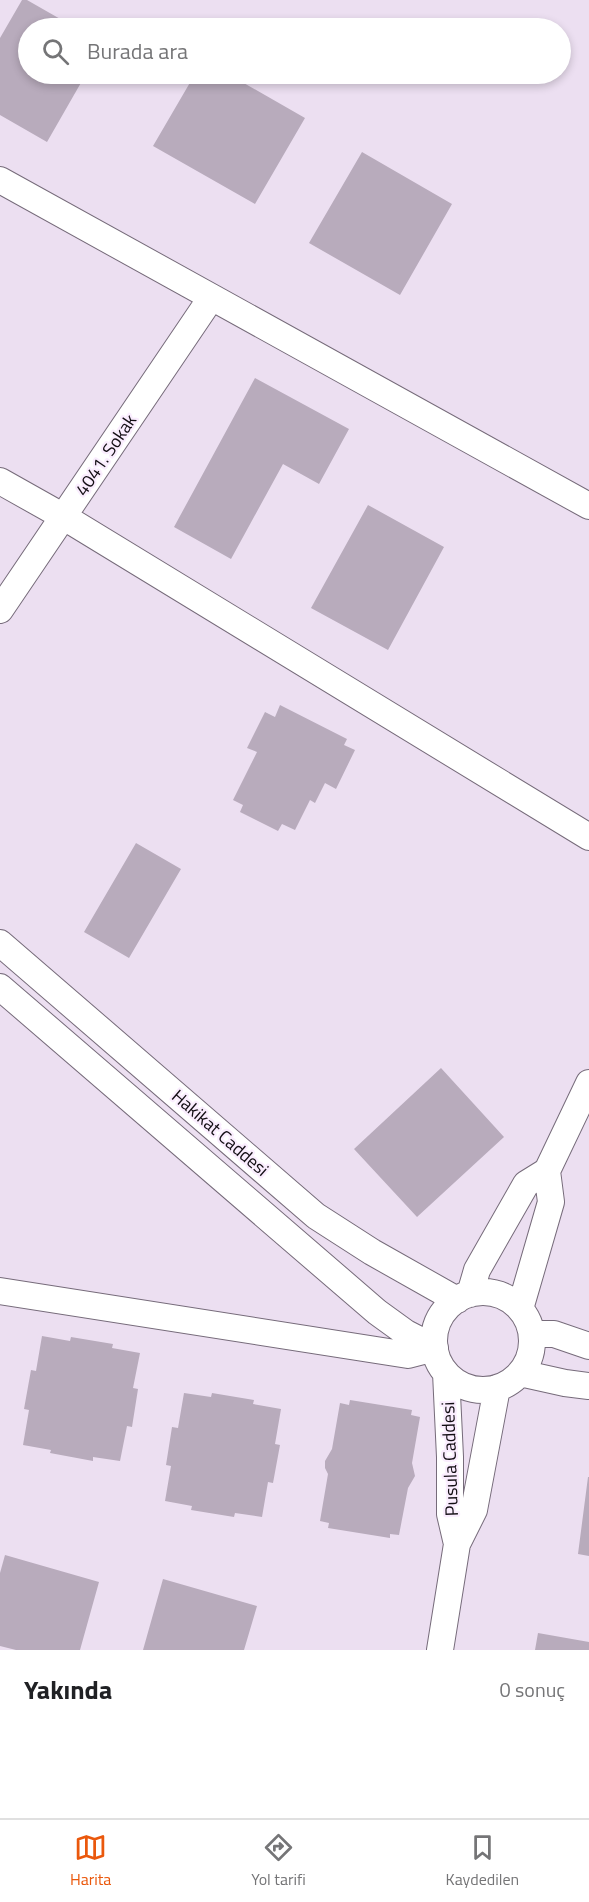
<!DOCTYPE html>
<html lang="tr">
<meta charset="utf-8">
<style>
:root{--surface:#fff;--page:#f6f6f6;--text:#202124;--muted:#757577;--line:#e0e0e0;--accent:#ea580c}
body{margin:0;font-family:"Titillium Web",sans-serif;background:var(--page);color:var(--text)}
.list{margin:0;padding:0;list-style:none}
h2{display:flex;justify-content:space-between;align-items:center;height:78px;margin:0;padding:0 24px;font-size:26px}
h2 small{font-size:20px;font-weight:400;color:var(--muted)}
.icon{flex:none;width:33px;height:33px;fill:none;stroke:currentColor;stroke-width:2;stroke-linecap:round;stroke-linejoin:round}
.map{position:relative;flex:none;width:589px;height:1650px;overflow:hidden}
.search{position:absolute;background:var(--surface);box-shadow:0 3px 9px #0003;left:18px;right:18px;top:18px;height:66px;display:flex;align-items:center;gap:15px;box-sizing:border-box;padding:0 21px;border-radius:33px;color:var(--muted);font-size:22px}
.sheet{height:168px;background:var(--surface)}
nav{display:flex;justify-content:space-around;align-items:center;box-sizing:border-box;height:84px;border-top:2px solid var(--line);background:var(--surface);font-size:16px;color:var(--muted)}
nav a{display:grid;justify-items:center;gap:3px}
nav .on{color:var(--accent)}
.map>svg:first-child{display:block}
</style>
<div class="map">
<svg width="589" height="1650" viewBox="0 0 589 1650">
<rect width="100%" height="100%" fill="#ecdff1"/>
<path fill="#b8abbc" d="M22 0H27L76 28H28V74H86L47 142 0 115V38Z
M195 74H228L305 118 255 204 153 146Z
M362 152 452 204 400 295 309 243Z
M255 378 349 429 319 484 283 464 231 559 174 527Z
M368 505 444 547 388 650 311 608Z
M280 705 347 739 344 745 355 750 336 789 325 783 315 803 310 800 295 830 282 824 278 831 240 812 243 805 233 800 257 752 247 748 265 712 275 717Z
M136 843 181 869 129 958 84 932Z
M441 1068 504 1137 417 1217 354 1149Z
M42 1336 70 1341 71 1337 113 1344 112 1348 140 1353 133 1388 138 1389 132 1427 127 1426 120 1461 93 1457V1461L50 1453 51 1450 23 1445 29 1410 24 1409 31 1370 36 1371Z
M184 1393 211 1397 212 1393 254 1400 253 1404 281 1409 275 1444 280 1445 273 1483 268 1482 262 1517 235 1513 234 1517 191 1510 192 1506 165 1501 171 1466 166 1465 172 1427 178 1428Z
M350 1400 412 1410 411 1415 420 1417 412 1463 415 1476 408 1488 399 1535 390 1534V1538L328 1528 329 1523 320 1521 328 1474 325 1468V1461L332 1449 340 1403 349 1405Z
M588 1477H589V1556L578 1554Z
M5 1555 99 1582 80 1650H16L0 1646V1573Z
M163 1579 257 1606 244 1650H143Z
M538 1633 589 1642V1650H535Z"/>
<g fill="none" stroke-linecap="round" stroke-linejoin="round">
<defs>
<path id="minor" d="M0 180 589 506
M0 481 64 517 589 837
M0 610 211 298
M0 943 316 1216 372 1252 457 1300
M0 987 377 1312 406 1333 435 1348
M0 1291 408 1355 435 1348
M434 1341a49 49 0 1 1 98 0a49 49 0 1 1-98 0Z
M470 1294 477 1270 526 1184 547 1171
M520 1309 551 1202 547 1171 589 1083
M532 1334H554L589 1346
M446 1373 450 1457V1514L457 1544
M520 1373 565 1383 589 1386
M440 1650 457 1544 474 1510 497 1388"/>
</defs>
<use href="#minor" stroke="#766b7a" stroke-width="28"/>
<use href="#minor" stroke="#fff" stroke-width="26"/>
</g>
<g text-anchor="middle" stroke-width="4.5" stroke-linejoin="round" paint-order="stroke">
<g font-size="18" fill="#120d13" stroke="#faedfe">
<text transform="translate(106 455) rotate(-56)" y="6">4041. Sokak</text>
<text transform="translate(220 1133) rotate(41)" y="6">Hakikat Caddesi</text>
<text transform="translate(450 1459) rotate(-92)" y="6">Pusula Caddesi</text>
</g>
</g>
</svg>
<div class="search"><svg class="icon" aria-label="search" viewBox="0 0 24 24"><circle cx="10" cy="10" r="6"/><path d="M15 15l6 6"/></svg>Burada ara</div>
</div>
<section class="sheet">
<h2>Yakında<small>0 sonuç</small></h2>
<ul class="list">
</ul>
</section>
<nav>
<a class="on"><svg class="icon" aria-label="map" viewBox="0 0 24 24"><path d="M3 6l6-2 6 2 6-2v14l-6 2-6-2-6 2zM9 4v14M15 6v14"/></svg>Harita</a>
<a><svg class="icon" aria-label="directions" viewBox="0 0 24 24"><path d="M12 3l9 9-9 9-9-9zM9 14v-3h6M13 9l2 2-2 2"/></svg>Yol tarifi</a>
<a><svg class="icon" aria-label="saved" viewBox="0 0 24 24"><path d="M7 4h10v16l-5-4-5 4z"/></svg>Kaydedilen</a>
</nav>
